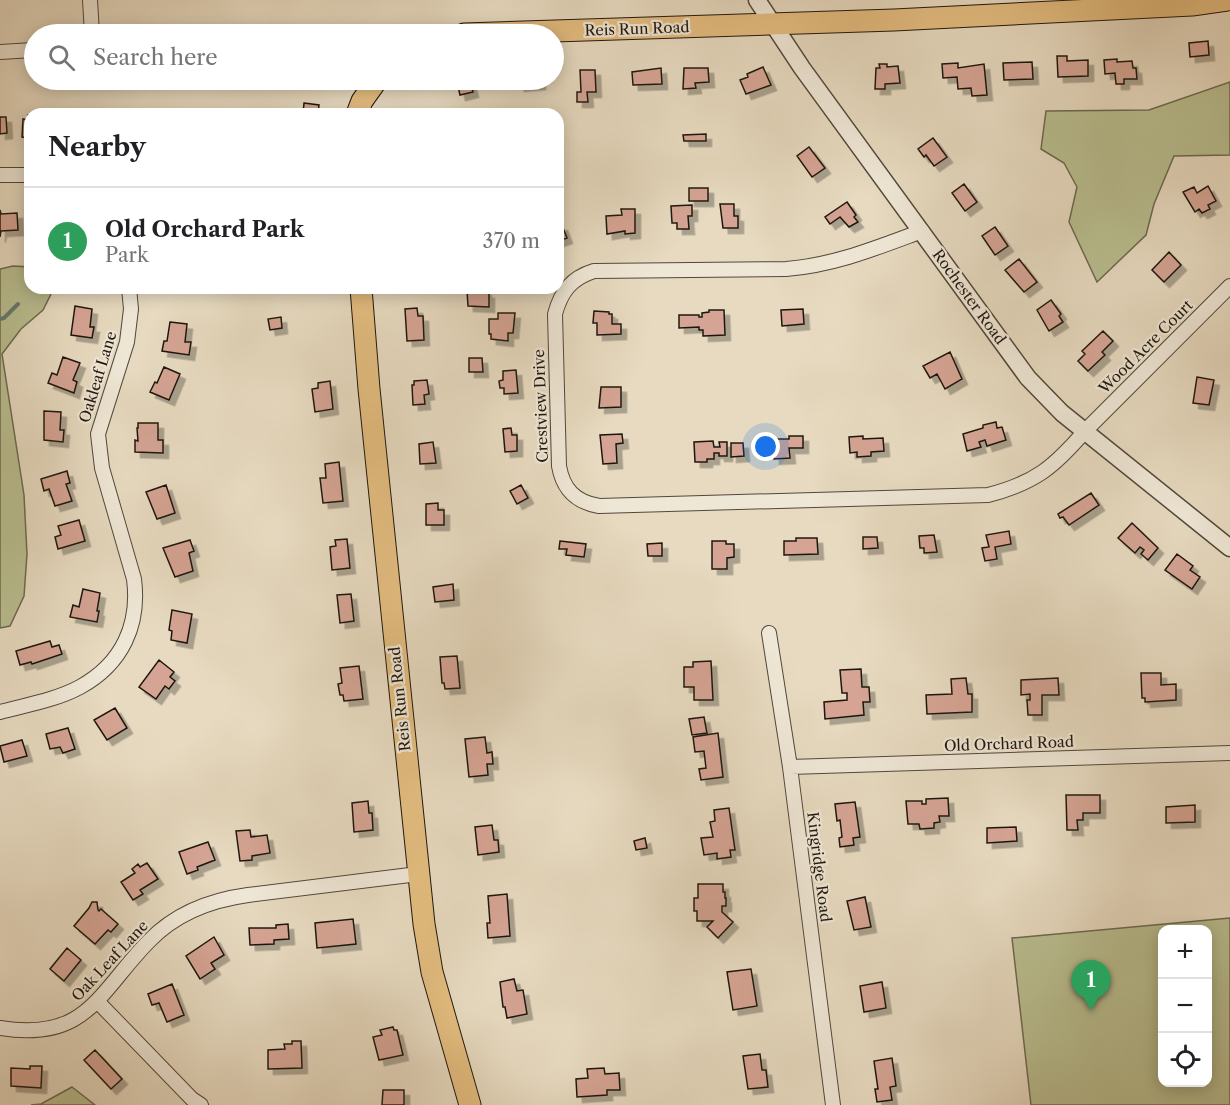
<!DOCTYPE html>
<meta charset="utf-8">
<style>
:root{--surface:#fff;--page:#f2f2f2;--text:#202124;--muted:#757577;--line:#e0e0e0;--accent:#8f2418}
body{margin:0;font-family:"Libre Caslon Text",serif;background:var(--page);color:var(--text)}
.controls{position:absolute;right:18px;bottom:18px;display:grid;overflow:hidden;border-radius:12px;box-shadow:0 3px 15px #0003}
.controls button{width:54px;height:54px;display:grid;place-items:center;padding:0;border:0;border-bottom:2px solid var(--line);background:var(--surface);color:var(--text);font:30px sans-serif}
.you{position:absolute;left:766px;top:447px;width:21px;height:21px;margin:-15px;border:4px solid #fff;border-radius:50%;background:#1a73e8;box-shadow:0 0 0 9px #1a73e833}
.badge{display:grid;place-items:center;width:39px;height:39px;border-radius:50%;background:var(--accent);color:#fff;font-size:20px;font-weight:700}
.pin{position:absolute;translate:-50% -50px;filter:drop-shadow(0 2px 3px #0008)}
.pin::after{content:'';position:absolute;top:32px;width:21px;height:18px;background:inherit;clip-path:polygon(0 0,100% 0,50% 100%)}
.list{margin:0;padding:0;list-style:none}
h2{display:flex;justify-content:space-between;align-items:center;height:78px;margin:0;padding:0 24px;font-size:26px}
h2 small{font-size:20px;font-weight:400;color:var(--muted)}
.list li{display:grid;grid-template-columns:39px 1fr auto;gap:18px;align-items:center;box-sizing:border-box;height:108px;padding:0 24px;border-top:2px solid var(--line)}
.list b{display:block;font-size:22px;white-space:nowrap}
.list p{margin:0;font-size:20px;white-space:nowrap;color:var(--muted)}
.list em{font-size:20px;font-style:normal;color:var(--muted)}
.icon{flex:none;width:33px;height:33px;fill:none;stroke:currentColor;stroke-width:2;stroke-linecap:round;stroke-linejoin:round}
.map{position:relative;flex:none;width:1230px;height:1105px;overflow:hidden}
.search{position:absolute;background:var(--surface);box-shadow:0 3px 15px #0003;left:24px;top:24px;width:540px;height:66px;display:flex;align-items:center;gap:15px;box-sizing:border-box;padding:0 21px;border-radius:33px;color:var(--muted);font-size:22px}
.panel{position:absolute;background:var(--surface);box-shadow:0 3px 15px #0003;left:24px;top:108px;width:540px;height:186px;border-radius:18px}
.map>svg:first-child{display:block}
</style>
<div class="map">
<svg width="1230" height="1105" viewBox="0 0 1230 1105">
<defs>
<filter id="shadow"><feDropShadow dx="5.5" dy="5.5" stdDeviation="0" flood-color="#0004"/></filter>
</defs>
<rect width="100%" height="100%" fill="#e7dac0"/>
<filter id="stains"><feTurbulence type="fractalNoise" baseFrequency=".00333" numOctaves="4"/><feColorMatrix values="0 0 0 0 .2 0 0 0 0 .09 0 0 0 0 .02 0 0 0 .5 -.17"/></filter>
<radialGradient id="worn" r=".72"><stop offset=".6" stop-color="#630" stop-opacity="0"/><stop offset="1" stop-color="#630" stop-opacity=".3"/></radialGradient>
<path fill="#b9be90" stroke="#6c6a4f" stroke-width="1.5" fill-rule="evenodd" d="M1230 82V155L1174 156 1154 204 1146 235 1097 282 1069 222 1077 187 1064 163 1041 149 1046 111 1149 110Z
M13 266 30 267V288H54L43 310 21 329 2 354 24 495 27 554 24 596 10 626 0 628V269Z
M1230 918V1105H1031L1012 938ZM1162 930H1208V1082H1162Z
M72 1087 95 1105H31L41 1104Z"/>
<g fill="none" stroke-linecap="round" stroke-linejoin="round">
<path stroke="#677970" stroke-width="4" d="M0 319 4 318 18 304"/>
</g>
<path fill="#d5a494" stroke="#1f170e" stroke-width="1.5" filter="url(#shadow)" d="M1208 41 1209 55 1190 57 1189 43Z
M1057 56H1067V61L1088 60V76L1058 77Z
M1117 59V62L1132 61 1133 68H1136L1137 79H1124V84H1116L1115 73 1105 74 1104 60Z
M1032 62 1033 79 1004 80 1003 63Z
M958 63V68L984 64 987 95 972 96 971 88 958 89 957 77 943 78 942 64Z
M879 64H887V67L898 66 900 83 885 84V89H875L876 68H880Z
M763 67 771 85 746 94 740 80 748 77 747 74Z
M661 68 662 84 633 85 632 72Z
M684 68H708L709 82 695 83 696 88 683 89Z
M580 70H595L596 92H587L588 102H577V92H581Z
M465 80H470L473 92 460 95 457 82Z
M518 80H540V84L519 86Z
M304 103 319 105 318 114H303Z
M28 115H30V138L22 137 23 119 28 120Z
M0 117H6L7 133 0 134Z
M706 134V141H684L683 135Z
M933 138 947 157 934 166 926 155 924 157 918 149Z
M809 147 825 168 812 177 797 156Z
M964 184 977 202 965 211 952 193Z
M1208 186 1216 201 1208 205 1210 209 1202 213 1199 209 1195 212 1183 192 1194 187 1197 193Z
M689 188H708V201H689Z
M847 202 856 215 854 217 858 222 849 227 840 217 830 224 825 217Z
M720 204H734V216H738V228H723Z
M692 205V216H688L689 229H677V223H672L671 206Z
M621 209H635V233L625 234V231L607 234 606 216 622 215Z
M0 210 1 214 17 213 18 230 1 231 0 237Z
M562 225 567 238 558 241V227Z
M995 227 1008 246 995 255 982 236Z
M1169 252 1181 265 1164 282 1152 270Z
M1019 259 1037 282 1024 292 1005 270Z
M486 290V293H489V307L468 306 467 291Z
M1051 300 1061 314 1059 316 1063 322 1049 331 1037 310Z
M75 306 92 309 90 327H94L92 338 71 335Z
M417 308 418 316H423L424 340 407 341 405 309Z
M803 309 804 324 782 326 781 310Z
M709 310H724L725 335 703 336V330H699V327L679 328V315H699V317H702V313L709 312Z
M594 311 609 312V314H612V324H621V334L597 335V323H593Z
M498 313H515L513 333H508V341L491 339V334H489V319H498Z
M281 317 282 328 270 330 268 319Z
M170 322 187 324 185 342H191L189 355 162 351 164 341H167Z
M1103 331 1113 341 1102 352 1105 355 1088 371 1078 361 1085 354 1082 351Z
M950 352 962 379 945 389 937 374 930 378 923 366Z
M63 357 80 363 73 380 77 382 74 393 48 383 52 373 57 375Z
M469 358H482L483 372H469Z
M164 367 180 374 169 400 150 392 155 382 157 383Z
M516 370 518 393 504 394V388H500L499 381 503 380V371Z
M1197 377 1214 380 1209 405 1193 403Z
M427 380 429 394 424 395 425 404 413 405 412 385H414V381Z
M330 381 333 409 315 412 312 389 318 388V383Z
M601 387H621V407L599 408Z
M44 411 61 412 60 430H64L63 442 44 440Z
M996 422 997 428 1002 427 1006 440 987 446 985 440 979 442 981 447 967 451 963 434 983 428V425Z
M138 423H158V440H163V453L135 452V440L138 441 137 428H138Z
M511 428 512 435H517V451L505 452 503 429Z
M622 434 623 443 616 444 617 463 603 464 600 435Z
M789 436H803V448H789L790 458 774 459V439H789Z
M863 436V439L883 438 884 451 871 452V456L857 457V452L850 453 849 437Z
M713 441 714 447H720L719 442H727V456H719V453H714V459H707V462H695L694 442Z
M433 442 436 463 420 464 419 444Z
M731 443H743L744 456 731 457Z
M339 462 343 501 323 503 320 478H326L325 464Z
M67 471 70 483 66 484 72 501 55 506 49 489 44 491 41 479Z
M166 485 175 513 157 519 146 492Z
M521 485 528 498 517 504 510 491Z
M1091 493 1099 505 1069 525 1063 517 1060 518 1058 514Z
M438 503V510H444V525H426V504Z
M79 520 85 541 58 549 55 537 61 535 58 526Z
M1132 523 1158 548 1148 560 1141 554 1144 550 1140 547 1135 553 1118 538Z
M1009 531 1011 544 995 547 997 559 985 561 982 548 989 547 986 535Z
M934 535 937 552 924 553V548H920L919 536Z
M863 537H877L878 548 863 549Z
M796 538H817L818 554 784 555V541H796Z
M347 539 350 568 332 570 330 547 336 546 335 540Z
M190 540 194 551 189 553 193 571 175 577 163 548Z
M560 541 586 544 584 557 566 555 567 549H559Z
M712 541H726V544H734V557L727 558V569H712Z
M662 543V556H648L647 544Z
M1177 554 1193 566 1190 570 1200 577 1192 589 1165 570Z
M453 584 454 600 435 602 433 587Z
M83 589 100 593 97 611H99L97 622 70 617 73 605 79 607Z
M351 594 354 621 340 623 337 595Z
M172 610 192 614 187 643 171 640 172 631 169 630Z
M50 641 52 647 59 645 62 654 32 664 31 662 20 665 16 651Z
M457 656 460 688 445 689 444 683H442L440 657Z
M159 660 174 672 170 677 175 681 169 689 165 686 156 699 139 687Z
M711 661 713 700H694V687H684V667H693V662Z
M359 666 363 699 344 701 343 695H340L338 684 342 683 340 668Z
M861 669 862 687H869L870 702H863L864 715 825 719 824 702 847 700V693H842L840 670Z
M1141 673H1161V685L1176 684V700L1145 702V698H1142Z
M966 678 968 694H972V712L927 714 926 695 952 694 951 679Z
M1058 678 1059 695H1042V715H1028L1027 700H1030V694L1021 695V680Z
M115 708 127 728 107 740 94 720Z
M704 717 707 733 692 735 689 719Z
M68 728 75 749 63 753 60 747 50 749 46 734Z
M718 733 723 777 701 780 699 769 706 768 704 751 695 752 693 737Z
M485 737 487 753 492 752 493 764H487L488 775 469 777 465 739Z
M22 740 27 756 4 762 0 746Z
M1066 795H1100V813H1083V820H1077L1078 830H1067Z
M948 798 949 816H939L940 822 934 823V828L920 829 919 824H908L906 801H922V804H926V799Z
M368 801 369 813H372L373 830 354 832 352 803Z
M855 802 860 837 853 838 854 845 840 847 839 838 842 837 840 820 837 821 835 804Z
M1195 805V822L1166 823V807Z
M729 808 735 850H730L731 857 717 859V853L704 855 701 838 713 837 710 822 715 821 714 810Z
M492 825 494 840H498L499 852 478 855 475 827Z
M1016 827 1017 841 987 843V828Z
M250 830 251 837 267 835 270 853 252 856V860L240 861 236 831Z
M645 838 647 848 636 850 634 841Z
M208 842 215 860 197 867 198 870 187 874 179 852Z
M147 863 158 879 140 890 143 894 133 900 121 882 135 873 132 869 138 864 140 867Z
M698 884H723V892H725V898H726V906H722V912L733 922 718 938 707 927 713 921H697V911H694V898H698Z
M507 894 510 936 488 938 487 923H490L488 896Z
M865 897 871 927 854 930 847 901Z
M92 902H97L98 910 99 911 101 909 118 924 111 932 108 930 95 944 74 926 89 908Z
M353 919 356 944 317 948 315 923Z
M288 924 289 939 274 940V944L250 945 249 928H276V925Z
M214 937 224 955 211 963 215 969 200 979 186 956Z
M67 948 81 960 64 981 50 969Z
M751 969 757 1006 733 1010 727 972Z
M514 979 517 991 523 990 527 1014 507 1018 505 1007H503L500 982Z
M882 982 886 1008 864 1012 860 986Z
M172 984 184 1015 167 1022 159 1003 152 1005 148 994Z
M393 1027 394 1030H397L403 1055 379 1060 373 1037 382 1035 380 1030Z
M292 1041H301L302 1068 268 1069V1050L285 1049 284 1044H292Z
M95 1050 122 1079 111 1089 84 1060Z
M760 1054 762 1070H766L768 1087 748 1089 743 1056Z
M892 1058 896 1086 890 1087 892 1100 877 1102 875 1089H878L874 1061Z
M30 1066H42L41 1088 11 1086V1068L30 1069Z
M604 1068 605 1074 619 1073 620 1090H607V1095L577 1097 576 1079 588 1078 587 1069Z
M383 1090H404V1105H382Z"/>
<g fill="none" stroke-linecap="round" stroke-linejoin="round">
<defs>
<path id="minor" d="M90 0 92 34
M0 52 34 50
M0 175H30
M922 231C876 248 835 265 786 269L594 271C571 278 561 292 555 314L559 466C563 489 575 502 599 506L988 495C1035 483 1054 467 1085 431L1230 286
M769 633 790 767 833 1105
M0 712C26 705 56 700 80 687 122 664 140 625 134 579L102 468 98 434 127 342 131 309 129 288
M790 767 1230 753
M98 1002 192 1099 201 1105
M0 1028C87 1042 98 993 149 941 175 914 211 900 248 895L418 874"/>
<path id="tertiary" d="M757 0 802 68 1028 378 1062 413 1230 548"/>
<path id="primary" d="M464 34 894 20 1192 5 1227 0
M357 114 362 101 377 80
M361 288 369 389 424 924 432 972 470 1105"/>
</defs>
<use href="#minor" stroke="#51483a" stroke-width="16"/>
<use href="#tertiary" stroke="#51483a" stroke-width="19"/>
<use href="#primary" stroke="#1f170e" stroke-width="23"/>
<use href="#minor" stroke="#efe7d6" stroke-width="14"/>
<use href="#tertiary" stroke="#efe7d6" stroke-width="16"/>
<use href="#primary" stroke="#e4bd80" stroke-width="21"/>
</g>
<g text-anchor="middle" stroke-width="4.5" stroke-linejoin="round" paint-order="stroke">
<g font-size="15" fill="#1f170e" stroke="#efe7d6">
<text transform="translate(637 29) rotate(-2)" y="5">Reis Run Road</text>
<text transform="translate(969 297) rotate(54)" y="5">Rochester Road</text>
<text transform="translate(1146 347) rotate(-45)" y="5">Wood Acre Court</text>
<text transform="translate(98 377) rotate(-73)" y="5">Oakleaf Lane</text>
<text transform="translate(541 406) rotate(-92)" y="5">Crestview Drive</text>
<text transform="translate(400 699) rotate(-96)" y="5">Reis Run Road</text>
<text transform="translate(1009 744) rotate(-2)" y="5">Old Orchard Road</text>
<text transform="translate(819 867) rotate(83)" y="5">Kingridge Road</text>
<text transform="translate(110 961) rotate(-47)" y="5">Oak Leaf Lane</text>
</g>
</g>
<rect width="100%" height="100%" filter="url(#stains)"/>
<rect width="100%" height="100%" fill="url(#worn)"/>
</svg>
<div class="controls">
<button>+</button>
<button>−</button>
<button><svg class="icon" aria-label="locate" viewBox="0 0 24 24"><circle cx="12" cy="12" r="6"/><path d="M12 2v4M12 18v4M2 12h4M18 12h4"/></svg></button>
</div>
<div class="you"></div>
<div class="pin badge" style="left:1091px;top:1010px;background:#2e9e5b">1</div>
<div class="search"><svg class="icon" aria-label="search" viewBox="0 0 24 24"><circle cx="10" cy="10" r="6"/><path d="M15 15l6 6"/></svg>Search here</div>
<section class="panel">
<h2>Nearby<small></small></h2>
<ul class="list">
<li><span class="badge" style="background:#2e9e5b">1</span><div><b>Old Orchard Park</b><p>Park</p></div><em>370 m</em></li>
</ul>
</section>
</div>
